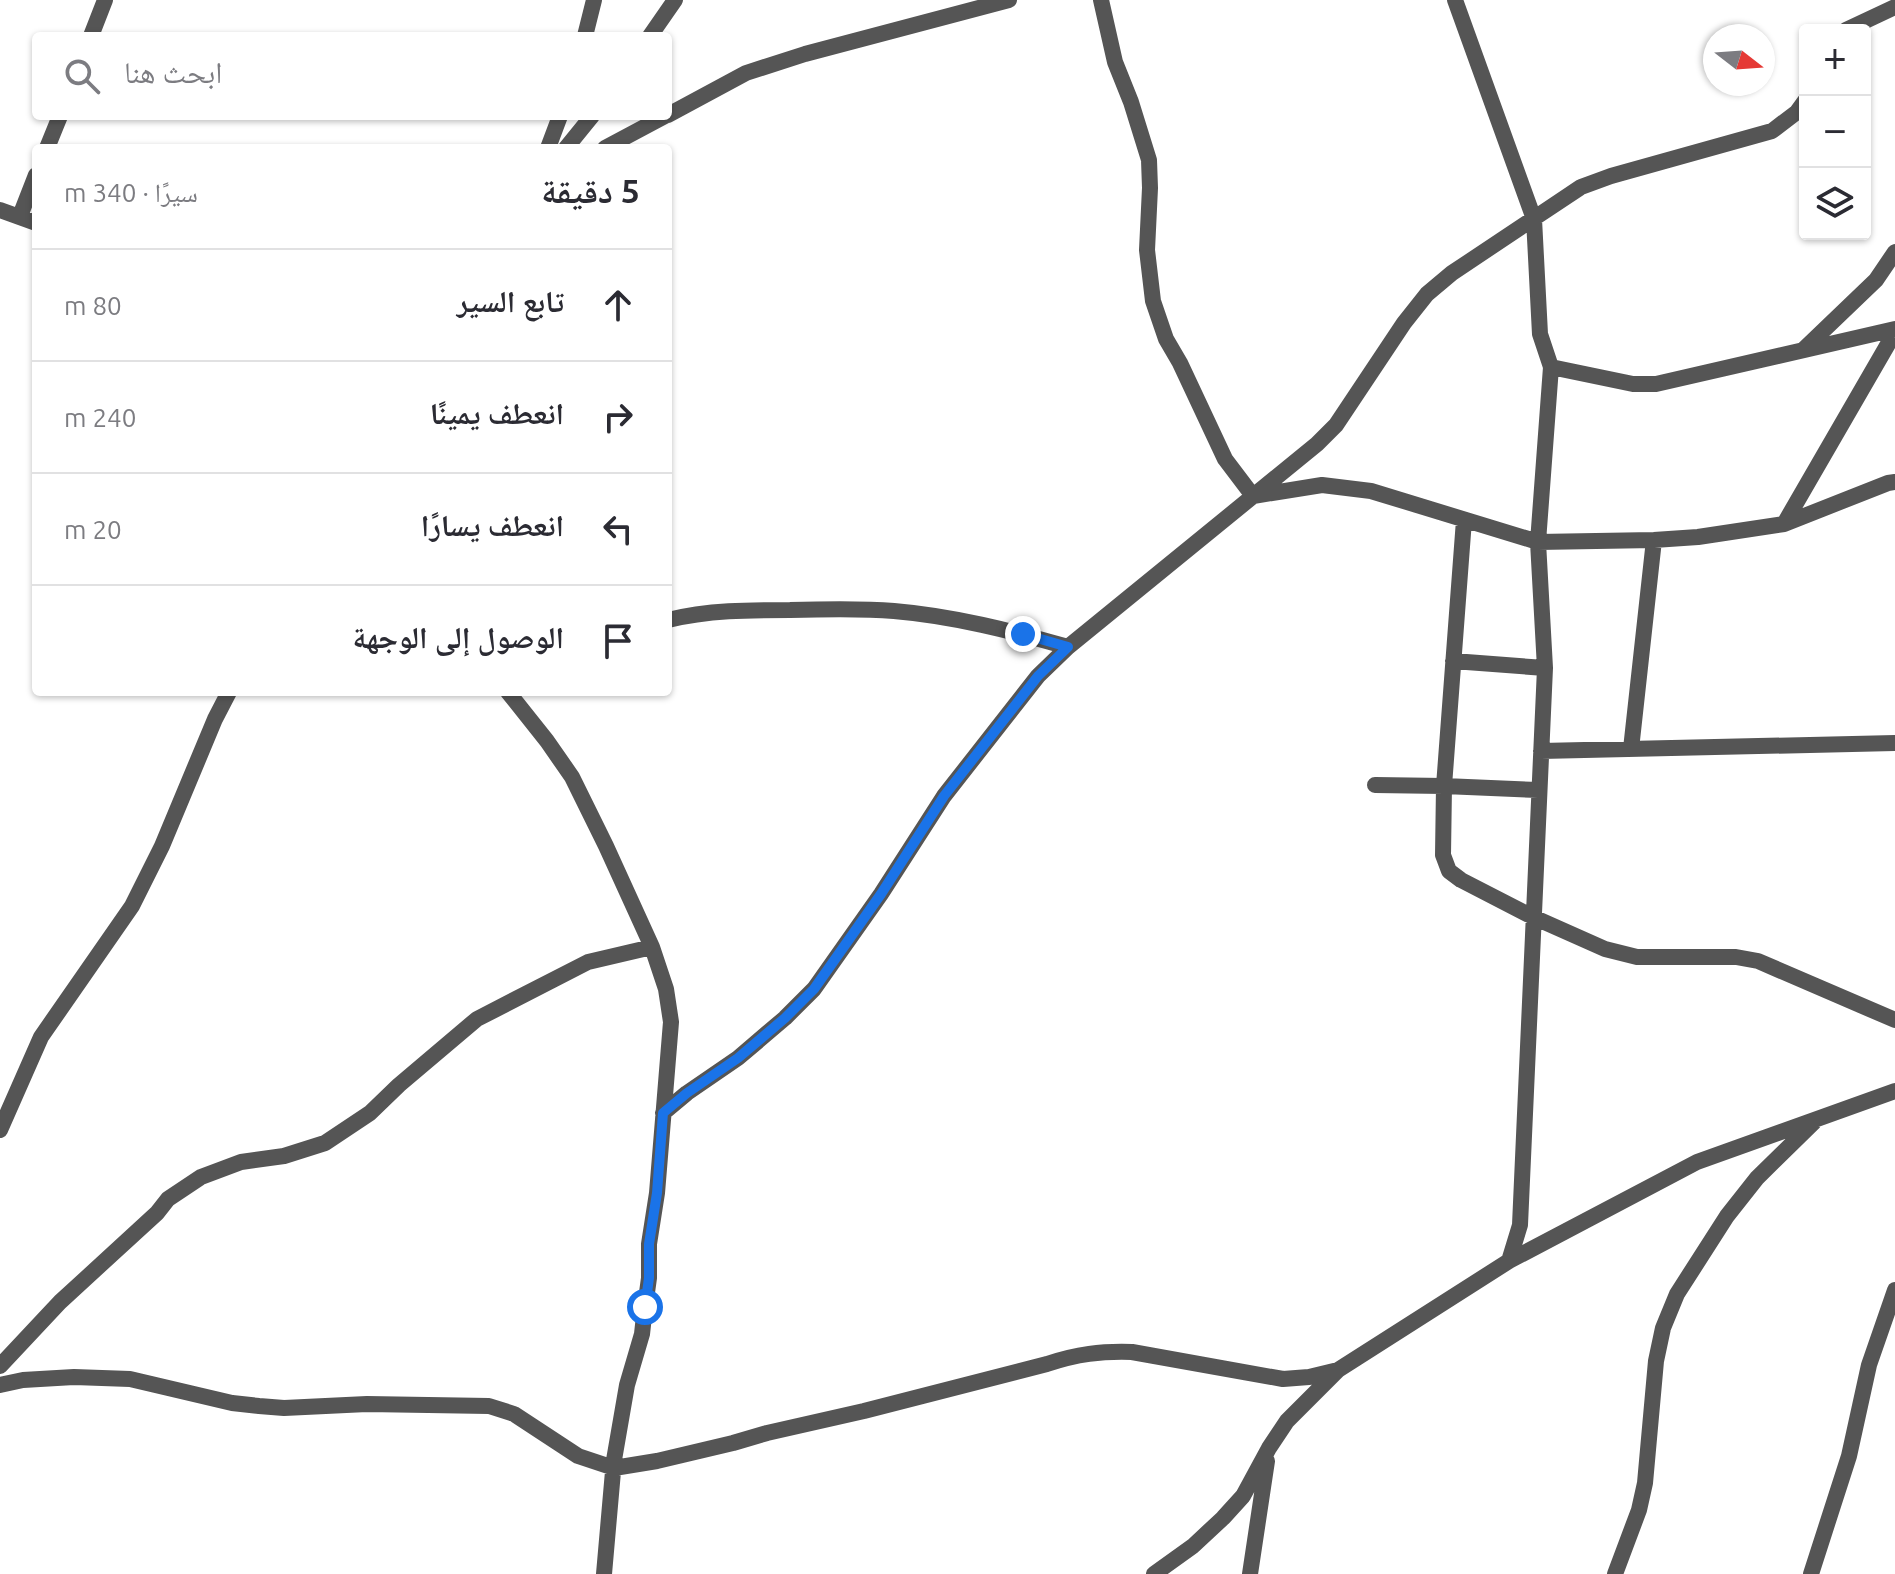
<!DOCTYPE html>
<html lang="ar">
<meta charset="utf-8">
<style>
:root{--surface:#fff;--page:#f2f2f3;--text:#2b2b33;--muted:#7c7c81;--line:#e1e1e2}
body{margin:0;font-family:Ubuntu,"Noto Naskh Arabic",sans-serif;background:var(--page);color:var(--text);direction:rtl}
.controls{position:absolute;right:24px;top:24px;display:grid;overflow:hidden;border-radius:8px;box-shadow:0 2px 6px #0004}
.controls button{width:72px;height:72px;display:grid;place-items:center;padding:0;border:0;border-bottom:2px solid var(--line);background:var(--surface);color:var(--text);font:40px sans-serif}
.compass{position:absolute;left:1703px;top:24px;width:72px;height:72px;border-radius:50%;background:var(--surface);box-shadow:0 2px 6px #0004;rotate:107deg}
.stop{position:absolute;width:24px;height:24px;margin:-18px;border:6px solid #1a73e8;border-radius:50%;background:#fff}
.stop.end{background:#1a73e8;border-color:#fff;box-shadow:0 2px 8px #0008}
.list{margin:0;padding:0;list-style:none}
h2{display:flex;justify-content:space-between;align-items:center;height:104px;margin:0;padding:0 32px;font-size:34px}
h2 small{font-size:26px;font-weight:400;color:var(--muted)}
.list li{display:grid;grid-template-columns:52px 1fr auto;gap:24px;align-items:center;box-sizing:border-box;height:112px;padding:0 32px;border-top:2px solid var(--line)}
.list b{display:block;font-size:30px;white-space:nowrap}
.list em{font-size:26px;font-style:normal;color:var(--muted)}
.icon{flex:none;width:44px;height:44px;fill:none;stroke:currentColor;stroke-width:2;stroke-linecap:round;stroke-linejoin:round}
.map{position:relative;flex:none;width:1895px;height:1574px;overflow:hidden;direction:ltr}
.search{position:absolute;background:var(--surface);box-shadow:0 2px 6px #0004;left:32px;top:32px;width:640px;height:88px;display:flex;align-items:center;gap:20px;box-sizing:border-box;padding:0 28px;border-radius:8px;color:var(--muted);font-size:30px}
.panel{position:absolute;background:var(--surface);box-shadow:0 2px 6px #0004;left:32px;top:144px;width:640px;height:552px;border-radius:8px;direction:rtl}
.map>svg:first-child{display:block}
</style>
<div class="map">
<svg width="1895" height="1574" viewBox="0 0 1895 1574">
<rect width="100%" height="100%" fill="#fff"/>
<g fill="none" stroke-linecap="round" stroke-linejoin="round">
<path stroke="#555" stroke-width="16" d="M1101 0 1115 62 1131 102 1149 160 1150 188 1147 250 1153 301 1166 339 1180 363 1225 459 1253 496 1322 485 1371 491 1538 542 1654 540 1698 537 1784 524 1888 483 1895 482
M1455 0 1534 219 1540 334 1551 367 1538 542 1545 668 1520 1225 1509 1261
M1846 30 1895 7
M91 36 105 0
M585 36 594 0
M650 36 675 0
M668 115 746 73 805 54 1009 0
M47 148 60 116
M548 148 560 116
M566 148 592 116
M605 148 665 116
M0 210 36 223
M20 216 36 175
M1803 350 1876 280 1895 252
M1551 367 1633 384H1656L1895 329
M1464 520 1444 786 1443 855 1449 871 1461 880 1533 917 1605 949 1637 957H1736L1758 961 1895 1020
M1784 524 1895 332
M668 620C708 610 749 610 790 610 825 609 860 608 894 611 953 616 1012 631 1068 647
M1453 661 1545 668
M508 692 547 741 572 777 606 846 652 947 666 989 671 1022 657 1193 649 1244V1278L645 1307 642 1334 627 1385 614 1460 604 1574
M1631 749 1654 540
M1541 751 1895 743
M1375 785 1444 786 1538 790
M663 1113 687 1093 738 1058 785 1018 814 989 881 894 944 796 1038 676 1068 647 1317 444 1336 425 1404 323 1427 294 1452 273 1581 187 1611 176 1772 131 1797 112 1805 101
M0 1130 41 1037 132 906 162 846 215 719 229 692
M0 1366 60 1302 157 1213 168 1199 201 1177 241 1162 284 1156 325 1143 370 1113 399 1085 477 1019 588 962 652 947
M0 1385 23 1380 74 1377 130 1379 232 1403 259 1406 284 1408 367 1404 489 1406 514 1414 578 1456 614 1468 657 1461 733 1443 767 1433 864 1411 1047 1364C1077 1354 1101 1351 1132 1352L1283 1379 1309 1377 1338 1370
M1154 1574 1193 1546 1223 1518 1243 1496 1269 1448 1287 1421 1338 1370 1509 1261 1697 1162 1895 1091
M1250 1574 1267 1461
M1615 1574 1639 1510 1645 1483 1656 1361 1663 1328 1677 1294 1727 1216 1757 1178 1814 1122
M1811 1574 1849 1456 1869 1365 1895 1290"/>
</g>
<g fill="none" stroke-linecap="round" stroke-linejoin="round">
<path stroke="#1a73e8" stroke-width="10" d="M645 1307 649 1278V1244L657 1193 663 1113 687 1093 738 1058 785 1018 814 989 881 894 944 796 1038 676 1068 647 1023 634"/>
</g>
</svg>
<div class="controls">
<button>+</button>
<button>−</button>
<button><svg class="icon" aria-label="layers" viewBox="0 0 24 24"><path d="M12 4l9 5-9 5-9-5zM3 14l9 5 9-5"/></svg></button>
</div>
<svg class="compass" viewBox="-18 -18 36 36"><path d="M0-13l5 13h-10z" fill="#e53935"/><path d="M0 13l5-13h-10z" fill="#7c7c81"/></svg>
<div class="stop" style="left:645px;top:1307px"></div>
<div class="stop end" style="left:1023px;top:634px"></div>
<div class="search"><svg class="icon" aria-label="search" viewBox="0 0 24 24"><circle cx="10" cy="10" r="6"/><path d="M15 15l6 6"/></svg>ابحث هنا</div>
<section class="panel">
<h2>5 دقيقة<small>سيرًا · 340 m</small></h2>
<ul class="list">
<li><svg class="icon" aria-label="ahead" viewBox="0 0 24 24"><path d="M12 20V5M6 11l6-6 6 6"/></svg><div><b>تابع السير</b></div><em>80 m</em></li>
<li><svg class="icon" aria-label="right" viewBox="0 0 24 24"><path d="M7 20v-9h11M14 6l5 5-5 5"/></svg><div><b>انعطف يمينًا</b></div><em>240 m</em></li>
<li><svg class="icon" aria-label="left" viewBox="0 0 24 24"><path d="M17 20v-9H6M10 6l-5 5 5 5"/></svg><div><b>انعطف يسارًا</b></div><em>20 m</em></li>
<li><svg class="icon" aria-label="arrive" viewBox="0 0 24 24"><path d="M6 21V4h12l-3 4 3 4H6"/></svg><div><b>الوصول إلى الوجهة</b></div></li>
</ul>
</section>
</div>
